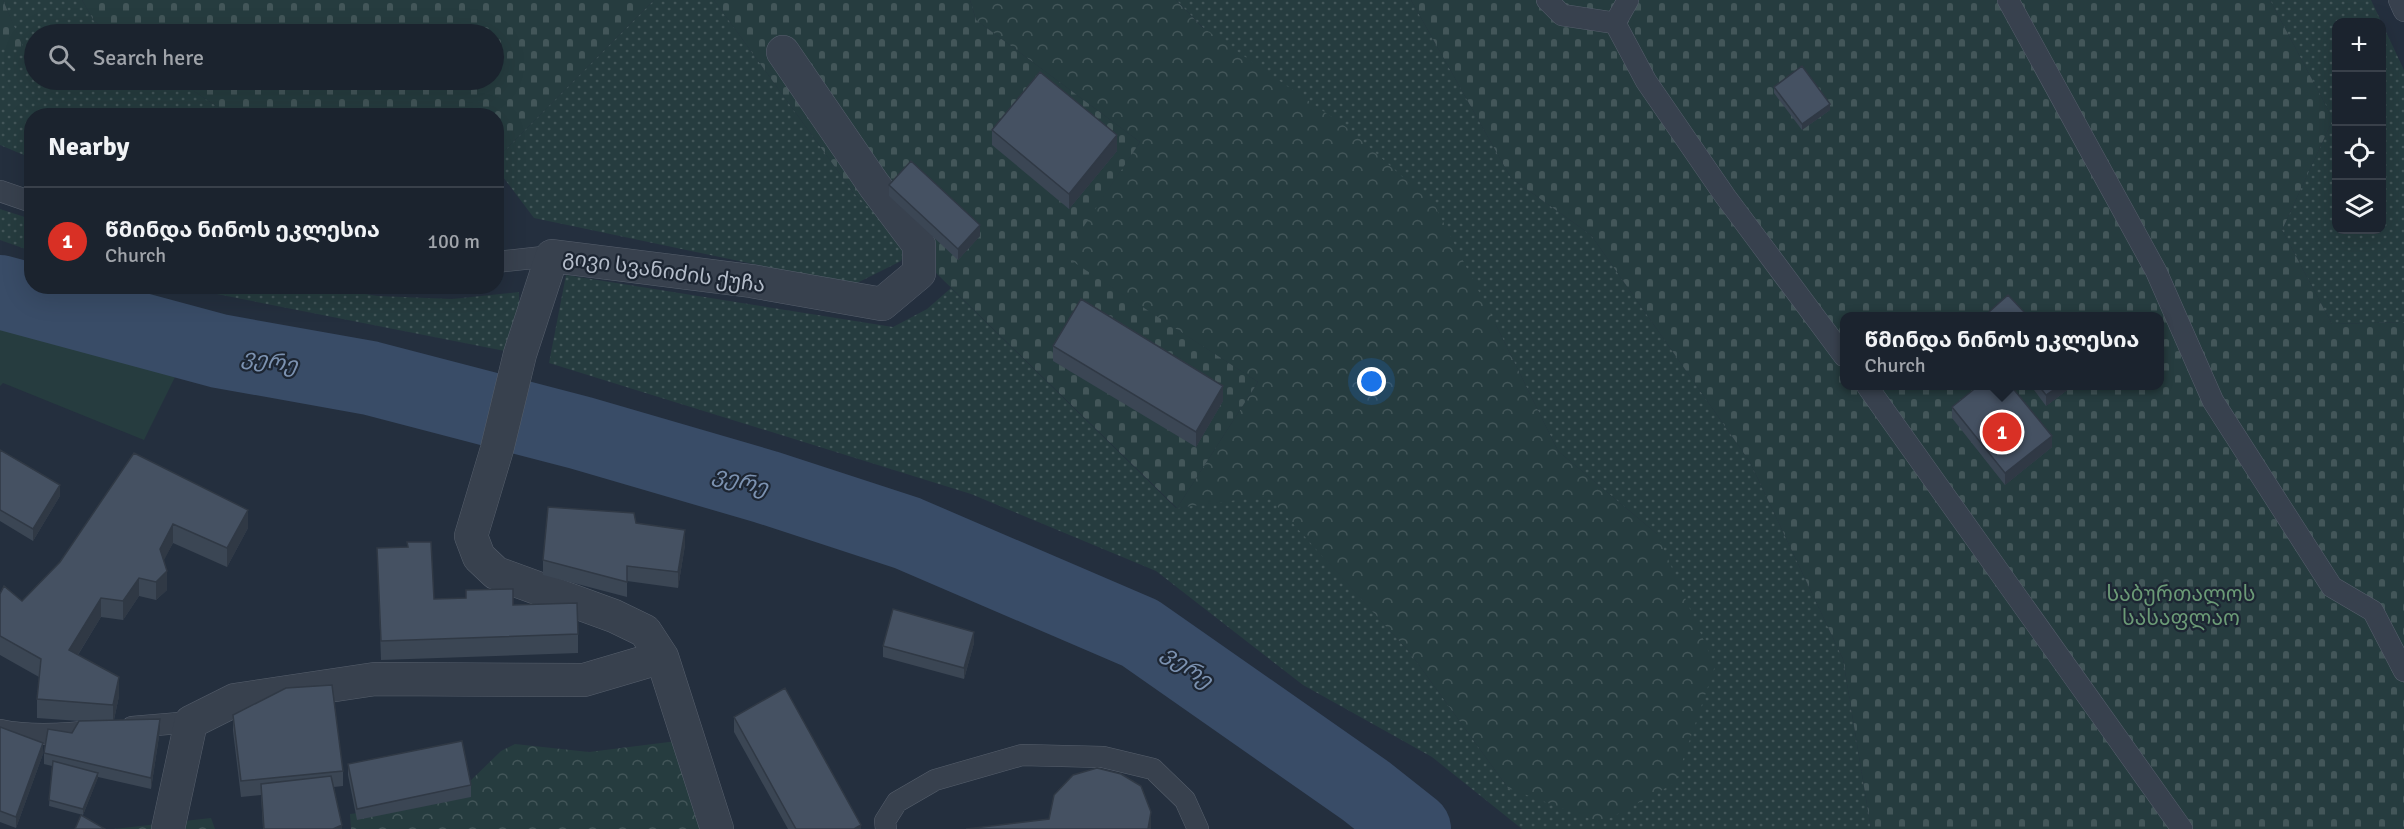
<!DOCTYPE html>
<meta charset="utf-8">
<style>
:root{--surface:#1b232e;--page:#242b36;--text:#f1f3f6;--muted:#a0a4aa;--line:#39404a;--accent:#d93025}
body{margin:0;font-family:Signika,"Noto Sans Georgian",sans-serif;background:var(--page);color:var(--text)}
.controls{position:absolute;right:18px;top:18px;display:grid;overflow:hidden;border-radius:12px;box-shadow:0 6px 24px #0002}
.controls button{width:54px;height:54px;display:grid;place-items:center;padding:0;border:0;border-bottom:2px solid var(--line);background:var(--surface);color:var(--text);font:30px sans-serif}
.you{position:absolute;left:1372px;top:382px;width:21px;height:21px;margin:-15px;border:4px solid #fff;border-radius:50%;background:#1a73e8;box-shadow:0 0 0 9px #1a73e833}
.badge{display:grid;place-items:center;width:39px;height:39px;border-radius:50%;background:var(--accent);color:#fff;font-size:20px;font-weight:700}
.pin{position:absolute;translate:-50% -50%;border:3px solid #fff;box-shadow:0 2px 6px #0006}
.popup{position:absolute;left:1840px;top:312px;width:324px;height:78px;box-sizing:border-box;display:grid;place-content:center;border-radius:12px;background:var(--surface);filter:drop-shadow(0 2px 4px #0005);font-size:20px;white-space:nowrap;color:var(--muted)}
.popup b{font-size:22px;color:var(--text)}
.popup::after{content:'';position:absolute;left:50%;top:100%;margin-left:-12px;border:12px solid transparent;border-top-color:var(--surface)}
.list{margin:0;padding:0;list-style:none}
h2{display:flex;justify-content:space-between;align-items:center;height:78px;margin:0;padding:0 24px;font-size:26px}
h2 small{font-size:20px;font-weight:400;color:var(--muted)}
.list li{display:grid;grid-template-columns:39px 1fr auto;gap:18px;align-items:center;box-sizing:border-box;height:108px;padding:0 24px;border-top:2px solid var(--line)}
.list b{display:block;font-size:22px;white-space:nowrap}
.list p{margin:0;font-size:20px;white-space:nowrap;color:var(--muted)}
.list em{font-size:20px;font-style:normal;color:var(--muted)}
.icon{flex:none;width:33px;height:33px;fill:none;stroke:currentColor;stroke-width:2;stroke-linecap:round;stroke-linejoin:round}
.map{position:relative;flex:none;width:2404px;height:829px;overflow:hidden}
.search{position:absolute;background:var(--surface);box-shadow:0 6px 24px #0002;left:24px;top:24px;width:480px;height:66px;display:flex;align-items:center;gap:15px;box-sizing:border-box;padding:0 21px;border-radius:33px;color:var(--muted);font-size:22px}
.panel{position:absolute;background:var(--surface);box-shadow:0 6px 24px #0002;left:24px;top:108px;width:480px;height:186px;border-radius:24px}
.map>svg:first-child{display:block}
</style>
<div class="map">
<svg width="2404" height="829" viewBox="0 0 2404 829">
<defs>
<pattern id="grass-dots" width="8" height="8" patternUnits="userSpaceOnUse" patternTransform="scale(1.5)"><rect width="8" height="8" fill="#263c3f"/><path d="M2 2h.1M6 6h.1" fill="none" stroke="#435659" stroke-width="1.8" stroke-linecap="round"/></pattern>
<pattern id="forest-crowns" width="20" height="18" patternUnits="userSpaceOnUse" patternTransform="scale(1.5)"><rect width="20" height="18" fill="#263c3f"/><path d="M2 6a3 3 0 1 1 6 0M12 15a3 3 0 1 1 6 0" fill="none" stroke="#435659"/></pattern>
<pattern id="cemetery-stones" width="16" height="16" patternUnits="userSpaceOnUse" patternTransform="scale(1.5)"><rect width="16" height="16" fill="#263c3f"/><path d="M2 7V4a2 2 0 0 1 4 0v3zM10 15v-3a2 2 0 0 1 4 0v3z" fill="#435659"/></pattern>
</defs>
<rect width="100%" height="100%" fill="#242f3e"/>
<path fill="url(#grass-dots)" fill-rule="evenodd" d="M3 0H82L94 21 114 34H34V80H177L230 115 32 116 31 158 0 145V47L22 46Z
M654 0H714L853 192 908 245 901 261 853 285 534 218 497 169V158Z
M1176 0H1411L1511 178 1591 235 1750 462 1843 659 1871 829H1522L1432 757 1303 685 1156 571 971 494 549 363 566 275 893 327 927 309 951 288 1176 508 1268 495 1411 654 1508 788 1657 534 1558 451 1496 325Z
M2270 0H2371L2404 70V322L2332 324 2282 230 2333 119ZM2336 22H2382V230H2336Z
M0 209 31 219V251L0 240Z
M181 287H320L378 296 452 299 519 292 520 354Z"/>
<path fill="url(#forest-crowns)" d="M970 0H1176L1202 27 1349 129 1435 206 1496 325 1558 451 1657 534 1715 666 1675 783 1601 823 1508 788 1411 654 1268 496 1177 508 1258 382 1063 256 1140 142 976 20Z
M677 741 703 829H351L350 814 433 804 464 787 501 751 515 744 589 752Z
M211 818 215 829H114Z"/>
<path fill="url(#cemetery-stones)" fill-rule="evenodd" d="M0 0H3L23 47H0Z
M82 0H654L497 158 496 116 230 115 177 80H494V34H114L94 21Z
M714 0H970L976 20 1140 142 1064 256 1258 382 1177 508 853 192Z
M1411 0H2270L2333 119 2282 230 2332 324 2404 322V829H1871L1843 659 1750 462 1591 235 1511 178ZM1844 316H2160V386H1844Z"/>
<path fill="#263c3f" d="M0 329 176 375 144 440 3 383 0 386Z"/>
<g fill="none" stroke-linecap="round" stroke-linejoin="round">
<path stroke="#394c67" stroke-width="74" d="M0 292 219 351 370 378 581 433 766 487 907 533 1140 633 1366 791 1414 829"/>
<defs>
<path id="lane" d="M1547 0 1562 15 1615 23 1628 0
M2008 0 2156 271 2213 401 2332 587 2373 611 2404 671
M2399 0 2404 11
M1615 23 1646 81 1725 196 1844 356
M0 191 32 202
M496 262 552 256
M1867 386 2182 829
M132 727 191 722
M0 730C32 737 69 734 101 730
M886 829 885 821 897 802 935 780 1022 755 1103 757 1153 769 1185 800 1198 829"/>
<path id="street" d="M662 657 645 631 614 616 496 573 479 557 471 536 497 449 520 354 552 256 751 281 882 304 919 273V245L874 185 783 52
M168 829 191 722 235 700 375 679 584 680 662 657 717 829"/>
</defs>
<use href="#lane" stroke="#565f6c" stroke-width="22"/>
<use href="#street" stroke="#565f6c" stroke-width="34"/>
<use href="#lane" stroke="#38414e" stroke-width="21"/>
<use href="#street" stroke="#38414e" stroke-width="33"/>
</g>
<path fill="#3b4654" d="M1774 87 1830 110 1802 130 1774 93Z
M992 130 1117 151 1069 209 992 145Z
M889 185 980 236 958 260 889 196Z
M1053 346 1223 401 1196 447 1053 361Z
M2031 386H2070V388L2046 406Z
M1952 407 2052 447 2005 485 1952 418Z
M0 450 60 496 33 541 0 521Z
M134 453 248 528 227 567 173 543 163 561 167 590 156 600 139 596 123 620 101 617 78 655 119 696 114 720 160 730 151 789 98 777 83 815 49 806 52 766 44 764V753L72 733 79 721 37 718V699L39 677 0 655V594L22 601 60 562Z
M636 523 685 545 678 588 627 581V597L543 575V560Z
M407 542 434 599 513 605 578 634V653L381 660 377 548 407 547Z
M974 643 964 679 883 657V646Z
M233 715 343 771V786L334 787 342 829H263L261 795 241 797 233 731Z
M734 717 861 829H788L734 732Z
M0 727 43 754 16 828 0 822Z
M348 764 471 785V797L357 820 348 775Z"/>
<path fill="#303945" d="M1830 104V110L1802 130V124Z
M1117 135V151L1069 209V194Z
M980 225V236L958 260V249Z
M1223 386V401L1196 447V432Z
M2059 386H2070V388L2046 406V395Z
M2052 436V447L2005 485V473Z
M60 485V496L33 541V529Z
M248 510V528L227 567V548Z
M173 524V543L160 568V549Z
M685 530V545L678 588V572Z
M167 571V590L156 600V582Z
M139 578V596L123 620V601Z
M101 598V617L69 669V650Z
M974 632V643L964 679V668Z
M119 677V696L113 724V705Z
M160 719V730L151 789V778Z
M43 743V754L16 828V817Z
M98 773V778L83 815V809Z
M1151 812V829H1148Z
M342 825V829H333Z
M861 825V829H854Z"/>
<path fill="#455162" stroke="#303945" stroke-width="1.5" d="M1802 66 1830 104 1802 124 1774 87Z
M1040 72 1117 135 1069 194 992 130Z
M911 161 980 225 958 249 889 185Z
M2008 295 2025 313 2020 316H1994L1989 312Z
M1081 299 1223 386 1196 432 1053 346Z
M1978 386H2011L2052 436 2005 473 1952 407Z
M2039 386H2059L2046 395Z
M0 450 60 485 33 529 0 510Z
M134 453 248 510 227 548 173 524 160 549 167 571 156 582 139 578 123 601 101 598 69 650 119 677 113 705 37 699 41 659 0 636V594L4 586 22 601 60 562Z
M548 507 634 513 636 523 685 530 678 572 627 566V582L543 560Z
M407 542H431L434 599 466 598V590L513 589V605L577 603 578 634 381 641 377 548 408 547Z
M893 609 974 632 964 668 883 646Z
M332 685 343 771 241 781 233 715 286 688Z
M785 688 861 825 854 829H796L734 717Z
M160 719 151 778 44 753 48 729 72 733 79 721Z
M0 727 43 743 16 817 0 811Z
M462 741 471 785 357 809 348 764Z
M53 761 98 773 83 809 49 800Z
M1097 768 1121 774 1141 786 1151 812 1148 829H966L1049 819 1054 795 1073 775Z
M331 776 342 825 333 829H264L261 784Z
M81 815 105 829H75Z"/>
<g text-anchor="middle" stroke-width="4.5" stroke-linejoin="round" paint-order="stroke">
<g font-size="21" fill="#b4bcc9" stroke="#1d2633">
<text transform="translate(664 271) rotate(8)" y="7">გივი სვანიძის ქუჩა</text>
</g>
<g font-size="21" fill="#6b9a76" stroke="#1d2633">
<text x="2181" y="601">საბურთალოს<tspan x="2181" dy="24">სასაფლაო</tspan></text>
</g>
<g font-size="22" font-style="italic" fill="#7c92b1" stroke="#1d2633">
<text transform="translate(270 360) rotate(10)" y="8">ვერე</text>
<text transform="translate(741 480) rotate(16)" y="8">ვერე</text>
<text transform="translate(1188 666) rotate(36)" y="8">ვერე</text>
</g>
</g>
</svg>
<div class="controls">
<button>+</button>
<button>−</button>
<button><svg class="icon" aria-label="locate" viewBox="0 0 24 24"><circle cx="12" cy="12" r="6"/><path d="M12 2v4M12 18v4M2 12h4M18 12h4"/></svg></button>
<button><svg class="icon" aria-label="layers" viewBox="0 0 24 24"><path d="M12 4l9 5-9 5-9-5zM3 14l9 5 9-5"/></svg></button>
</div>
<div class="you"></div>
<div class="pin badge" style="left:2002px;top:432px">1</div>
<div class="popup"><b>წმინდა ნინოს ეკლესია</b>Church</div>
<div class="search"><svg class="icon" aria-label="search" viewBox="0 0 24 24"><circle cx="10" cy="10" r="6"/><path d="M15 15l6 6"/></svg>Search here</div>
<section class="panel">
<h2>Nearby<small></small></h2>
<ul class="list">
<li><span class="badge">1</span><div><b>წმინდა ნინოს ეკლესია</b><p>Church</p></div><em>100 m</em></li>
</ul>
</section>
</div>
